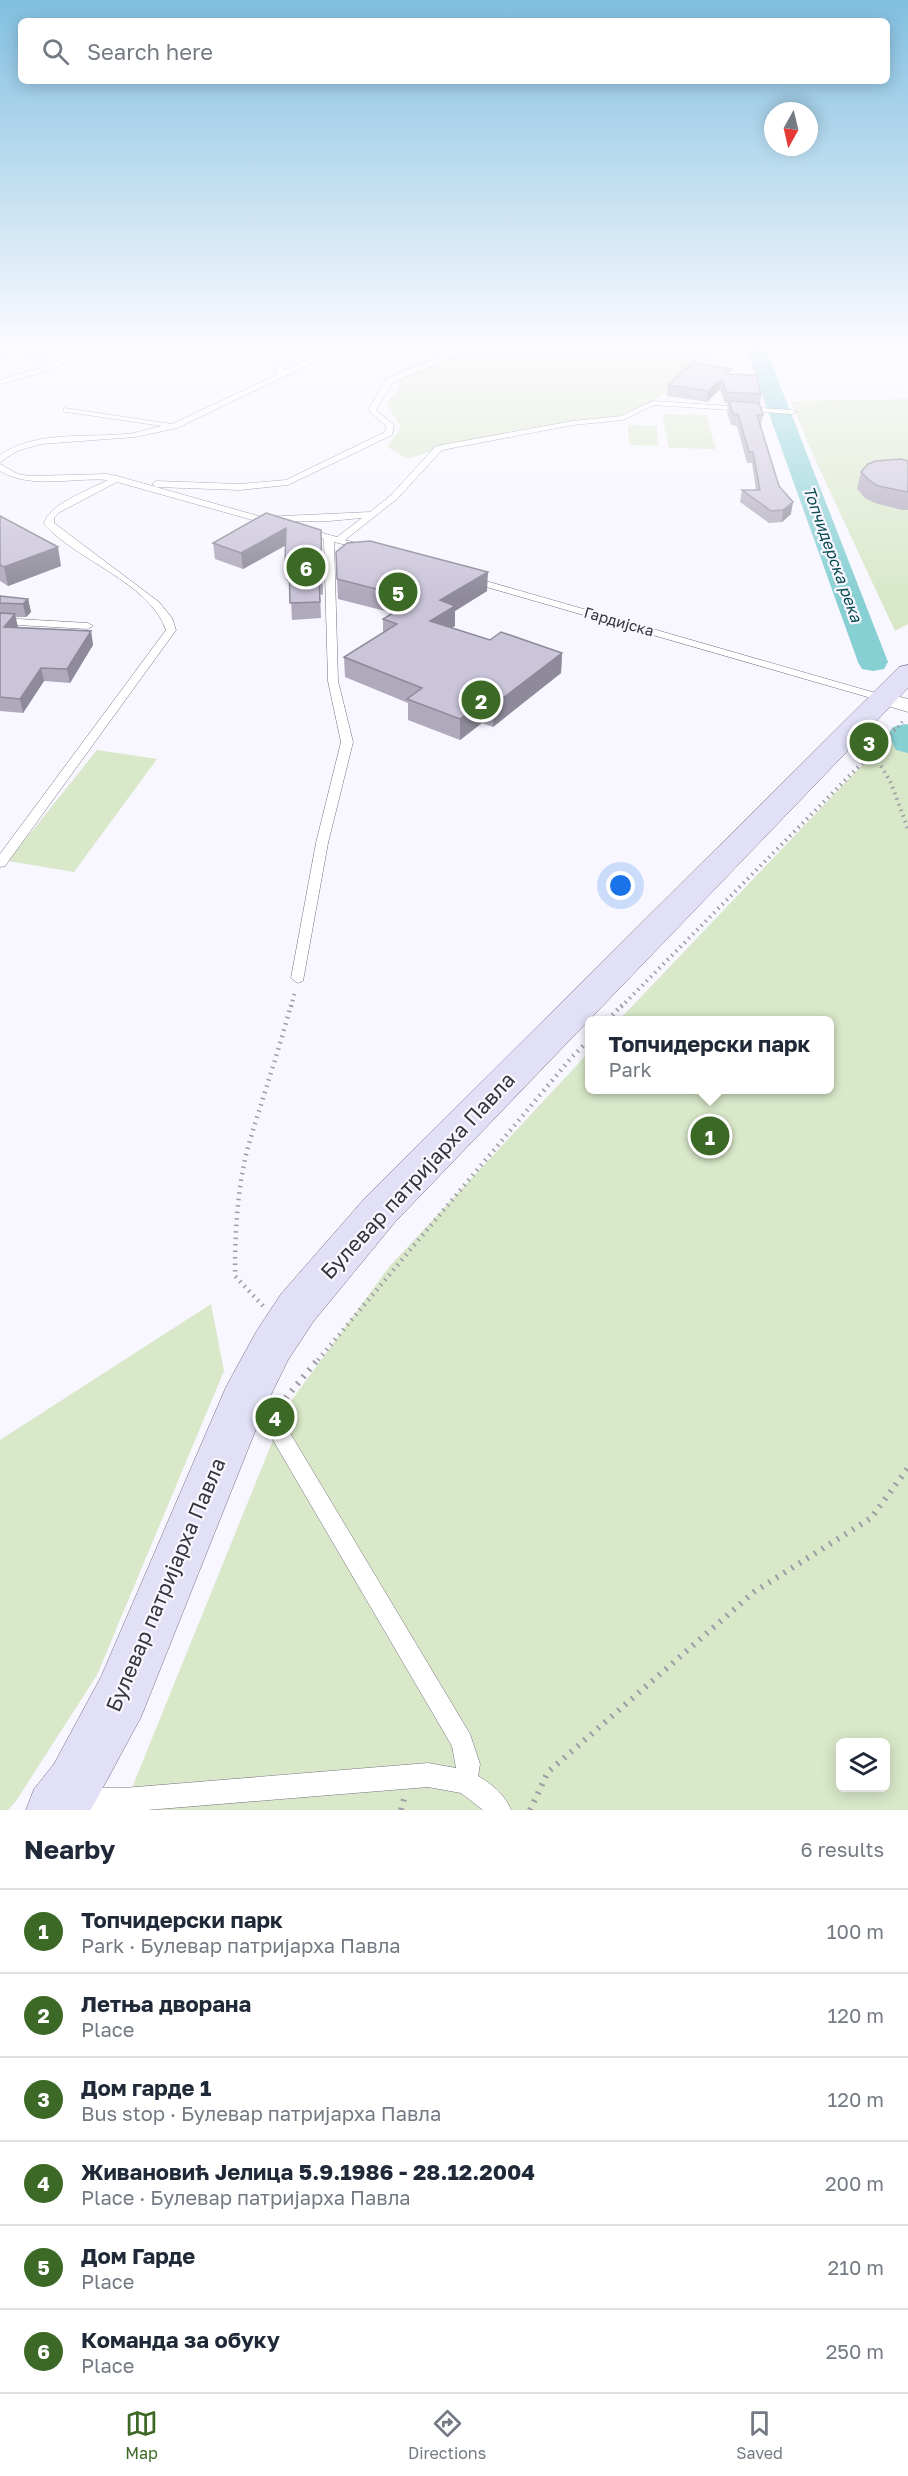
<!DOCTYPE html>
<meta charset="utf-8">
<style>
:root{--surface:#fff;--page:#f6f6f7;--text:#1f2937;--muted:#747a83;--line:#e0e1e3;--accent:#3d6926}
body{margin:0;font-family:"Golos Text",sans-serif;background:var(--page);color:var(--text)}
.controls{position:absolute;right:18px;bottom:18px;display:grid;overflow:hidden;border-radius:9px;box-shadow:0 3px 15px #0003}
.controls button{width:54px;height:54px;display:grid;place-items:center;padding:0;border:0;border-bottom:2px solid var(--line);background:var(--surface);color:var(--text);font:30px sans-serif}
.compass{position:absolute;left:764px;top:102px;width:54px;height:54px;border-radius:50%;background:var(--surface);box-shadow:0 3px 15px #0003;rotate:188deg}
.you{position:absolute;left:621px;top:886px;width:21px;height:21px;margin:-15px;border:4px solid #fff;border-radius:50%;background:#1a73e8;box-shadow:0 0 0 9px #1a73e833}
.badge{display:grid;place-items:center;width:39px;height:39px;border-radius:50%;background:var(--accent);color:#fff;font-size:20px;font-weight:700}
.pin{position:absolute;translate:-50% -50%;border:3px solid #fff;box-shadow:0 2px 6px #0006}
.popup{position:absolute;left:585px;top:1016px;width:249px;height:78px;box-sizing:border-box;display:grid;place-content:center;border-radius:9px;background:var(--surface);filter:drop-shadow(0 2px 4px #0005);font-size:20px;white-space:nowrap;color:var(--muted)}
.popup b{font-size:22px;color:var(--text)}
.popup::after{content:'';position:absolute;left:50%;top:100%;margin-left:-12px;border:12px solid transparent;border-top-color:var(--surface)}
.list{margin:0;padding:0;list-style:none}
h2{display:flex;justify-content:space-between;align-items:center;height:78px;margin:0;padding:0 24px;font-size:26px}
h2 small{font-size:20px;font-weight:400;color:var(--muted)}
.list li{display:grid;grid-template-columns:39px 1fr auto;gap:18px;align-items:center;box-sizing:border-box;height:84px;padding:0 24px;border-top:2px solid var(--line)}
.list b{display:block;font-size:22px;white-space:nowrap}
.list p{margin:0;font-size:20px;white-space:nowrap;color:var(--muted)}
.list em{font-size:20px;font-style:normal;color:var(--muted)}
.icon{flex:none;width:33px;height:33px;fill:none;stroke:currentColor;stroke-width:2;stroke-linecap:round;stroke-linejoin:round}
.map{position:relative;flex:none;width:908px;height:1810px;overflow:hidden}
.search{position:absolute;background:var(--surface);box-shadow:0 3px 15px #0003;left:18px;right:18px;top:18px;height:66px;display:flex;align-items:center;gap:15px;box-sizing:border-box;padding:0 21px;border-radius:9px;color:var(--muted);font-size:22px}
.sheet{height:582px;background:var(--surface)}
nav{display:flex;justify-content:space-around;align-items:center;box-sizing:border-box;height:84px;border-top:2px solid var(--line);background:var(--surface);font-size:16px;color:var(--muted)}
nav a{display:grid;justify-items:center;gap:3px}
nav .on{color:var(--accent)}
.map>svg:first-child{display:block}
</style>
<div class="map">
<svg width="908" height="1810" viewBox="0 0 908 1810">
<rect width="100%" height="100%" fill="#f8f6ff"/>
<path fill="#d9e8c9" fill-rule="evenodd" d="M0 344H58V350L32 367 25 352 0 359Z
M431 344H730L663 395 623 418 573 423 439 448 408 459 387 447 401 427 386 403 398 389 403 368 462 348Z
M908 399V624L895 631 812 453 791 401Z
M662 414 706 415 716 449 669 448Z
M628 425 657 426 658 446 629 445Z
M908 723V1810H123L286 1408 389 1267 590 1051V1090H830V1020H619L859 768 878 754ZM840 1742H886V1788H840Z
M97 750 157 759 74 872 8 861Z
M211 1304 224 1371 97 1675 16 1801 8 1810H0V1440Z"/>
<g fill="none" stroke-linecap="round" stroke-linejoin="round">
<path fill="#86cfd3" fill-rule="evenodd" d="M744 344H764L888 662 884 669 873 671 862 669 858 662Z
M905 724 908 725V753L896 750 888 734 893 727Z"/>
<defs>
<path id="lane" d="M83 344H92L55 369 0 384V380L49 365Z
M341 344H350L331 354 453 352 474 344H484L393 382 376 410 394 425 392 435 288 485 240 490 156 487 152 484 156 481 240 484 286 480 385 432 386 426 368 410 387 378 446 355 323 358 177 428 135 437 41 444 17 451 0 462V455C37 429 91 439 134 433 143 431 153 428 162 426L67 412H64V408L172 424 274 376 279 361 295 353 317 351 320 354ZM317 355 283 371 285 364 300 357Z
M653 401 792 410 796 412 792 414 654 405 623 420 573 425 442 450 397 499 345 540 367 546V550L334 542 338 681 353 742 328 843 303 981 298 983 291 978 316 843 341 742 328 681 324 539 300 531 305 528 337 537 362 518 329 521H276L279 523 274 526 117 482 60 512 54 518V523L159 602 172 618 176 630 5 866 0 867V854L166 630C149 582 77 561 44 524 48 504 91 489 108 480 72 477 33 490 0 471V464L18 474 30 476 107 474 117 476 262 517 370 512 391 495 436 446 573 421 621 416Z
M472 577 886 696 888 698 882 701 878 700 469 582V578Z
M0 618 88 623 93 626 88 629 0 624Z
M246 1395 273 1410 284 1423 470 1734 480 1764 478 1776C492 1784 505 1795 511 1810H483L461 1793 428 1787 147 1810H91L72 1802 68 1794 72 1786 80 1782 96 1788H124L428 1763 456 1768 452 1746 270 1435 259 1422 239 1410 236 1404 239 1398Z"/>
<path id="street" d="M882 692 908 699V712L875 702 872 698 875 694Z"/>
<path id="secondary" d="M908 665V688L395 1222 313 1322 288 1360 264 1409 141 1717 94 1804 90 1810H26L34 1789 54 1764 101 1677 226 1387 256 1332 281 1294 365 1198 899 667Z"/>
</defs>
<use href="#lane" stroke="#767183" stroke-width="1"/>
<use href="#street" stroke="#767183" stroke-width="1"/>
<use href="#secondary" stroke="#767183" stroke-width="1"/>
<path stroke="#9e9ca4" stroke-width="3" stroke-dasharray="1.5 4" stroke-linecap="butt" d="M894 731 903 721"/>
<path stroke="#9e9ca4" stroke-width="4" stroke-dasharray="1.5 4.5" stroke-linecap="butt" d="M895 729 873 752 891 783 908 829
M291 1007 295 991
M621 1007 873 752"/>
<path stroke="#9e9ca4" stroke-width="4.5" stroke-dasharray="1.5 5" stroke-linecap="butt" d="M608 1020 622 1005
M263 1306 235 1276C235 1233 237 1189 248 1147 262 1100 278 1053 291 1005
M318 1360 571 1058 590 1039"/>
<path stroke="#9e9ca4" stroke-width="6" stroke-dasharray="2 7" stroke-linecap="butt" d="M280 1405 319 1358
M401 1810 404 1799
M530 1810 548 1772 754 1592 871 1518 908 1468"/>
<use href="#lane" fill="#fff" fill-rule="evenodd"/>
<use href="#street" fill="#fff" fill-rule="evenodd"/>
<use href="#secondary" fill="#e1e0f6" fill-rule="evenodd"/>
</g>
<path fill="#afa9bb" d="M731 374 761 394 760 405 763 415 761 426H760L779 486 791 514 782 522 769 523 740 502 742 490H756L752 463H747L737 426 731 425 727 412 728 404 725 403 720 389 707 402 667 396 668 385Z
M908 461V510H902L875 503 865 498 857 489 861 472Z
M266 513 322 546 323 595 320 594 321 618 292 620 290 581H287L285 564 286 545 243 569 215 559 213 543Z
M0 516 61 566 8 586 0 581Z
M337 579 487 591 455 611V626L451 628 490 640 562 653 561 673 493 727 482 723 460 740 408 720V703L345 677 344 657 383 633V619L393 613 338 599Z
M0 596 28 599 31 612 26 617H15L17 627 91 631 93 645 70 683 44 681 23 713 0 711Z"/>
<path fill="#8e8a99" d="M722 379 720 389 707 402 708 391Z
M793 502 791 514 782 522 783 510Z
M286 528 288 544 243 569 241 553Z
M58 547 61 566 8 586 4 567Z
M488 572 487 591 455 611V626L430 641V621L440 600Z
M28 599 31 612 26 617 23 604Z
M15 614 18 627H4Z
M91 631 93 645 70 683 67 669Z
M562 653 561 673 493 727 494 705Z
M41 668 44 681 23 713 20 699Z
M483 701 482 723 460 740V719Z"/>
<path fill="#cbc5da" stroke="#8e8a99" stroke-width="1.5" d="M693 362 732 369 727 374 756 375 761 394 726 392 722 379 708 391 668 385Z
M729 401 759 403 763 415H757L779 486 793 502 783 510 771 511 742 490H760L753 452H749L738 414H733Z
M901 459 908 461V492L878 486 869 480 861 472 868 464 876 461Z
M266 513 321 530 322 579 319 578 320 602 290 603 289 564H285L286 528 241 553 213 543Z
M0 516 58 547 4 567 0 565Z
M370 541 488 572 440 600 455 606 430 621 490 640 501 632 562 653 494 705 483 701 460 719 407 699 422 688 344 657 397 624 383 619 416 599 337 579 336 552 347 543Z
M0 596 28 599 23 604 0 603Z
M0 613 15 614 4 627 91 631 67 669 41 668 20 699 0 697Z"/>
<linearGradient id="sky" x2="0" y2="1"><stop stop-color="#81bfe0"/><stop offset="0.58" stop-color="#fcfbff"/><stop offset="1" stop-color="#fcfbff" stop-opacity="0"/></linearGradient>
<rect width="908" height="597" fill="url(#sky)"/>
<g text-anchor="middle" stroke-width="4.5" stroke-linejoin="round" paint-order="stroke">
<g font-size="15" fill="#35333b" stroke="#f8f6ff">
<text transform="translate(619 622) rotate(16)" y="5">Гардијска</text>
</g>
<g font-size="16" font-style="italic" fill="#064b4e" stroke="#f8f6ff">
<text transform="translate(833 554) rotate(70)" y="6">Топчидерска река</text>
</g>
<g font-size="21" fill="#35333b" stroke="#f8f6ff">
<text transform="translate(418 1176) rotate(-47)" y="7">Булевар патријарха Павла</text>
<text transform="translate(166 1585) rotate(-67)" y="7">Булевар патријарха Павла</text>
</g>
</g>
</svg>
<div class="controls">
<button><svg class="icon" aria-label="layers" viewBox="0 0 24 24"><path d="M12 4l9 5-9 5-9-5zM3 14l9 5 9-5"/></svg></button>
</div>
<svg class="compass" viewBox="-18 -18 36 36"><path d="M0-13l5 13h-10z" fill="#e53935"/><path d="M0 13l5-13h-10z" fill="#747a83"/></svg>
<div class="you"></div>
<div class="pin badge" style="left:710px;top:1136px">1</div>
<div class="popup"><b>Топчидерски парк</b>Park</div>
<div class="pin badge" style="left:481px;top:700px">2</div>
<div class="pin badge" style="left:869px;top:742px">3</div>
<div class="pin badge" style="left:275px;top:1417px">4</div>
<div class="pin badge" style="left:398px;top:592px">5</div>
<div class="pin badge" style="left:306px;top:567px">6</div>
<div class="search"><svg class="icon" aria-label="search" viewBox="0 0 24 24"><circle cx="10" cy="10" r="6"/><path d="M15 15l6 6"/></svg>Search here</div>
</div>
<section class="sheet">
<h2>Nearby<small>6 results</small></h2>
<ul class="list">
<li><span class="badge">1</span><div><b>Топчидерски парк</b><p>Park · Булевар патријарха Павла</p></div><em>100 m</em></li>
<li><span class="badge">2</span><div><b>Летња дворана</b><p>Place</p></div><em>120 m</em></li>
<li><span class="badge">3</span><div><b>Дом гарде 1</b><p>Bus stop · Булевар патријарха Павла</p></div><em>120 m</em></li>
<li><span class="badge">4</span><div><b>Живановић Јелица 5.9.1986 - 28.12.2004</b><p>Place · Булевар патријарха Павла</p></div><em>200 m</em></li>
<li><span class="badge">5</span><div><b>Дом Гарде</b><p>Place</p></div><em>210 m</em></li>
<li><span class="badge">6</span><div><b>Команда за обуку</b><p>Place</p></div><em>250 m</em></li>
</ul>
</section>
<nav>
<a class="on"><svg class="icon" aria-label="map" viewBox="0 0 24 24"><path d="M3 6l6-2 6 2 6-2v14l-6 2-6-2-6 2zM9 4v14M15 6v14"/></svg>Map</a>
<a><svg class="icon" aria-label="directions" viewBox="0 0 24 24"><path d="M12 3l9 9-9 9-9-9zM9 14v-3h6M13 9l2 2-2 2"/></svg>Directions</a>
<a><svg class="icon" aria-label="saved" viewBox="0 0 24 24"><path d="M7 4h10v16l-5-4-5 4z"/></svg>Saved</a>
</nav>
